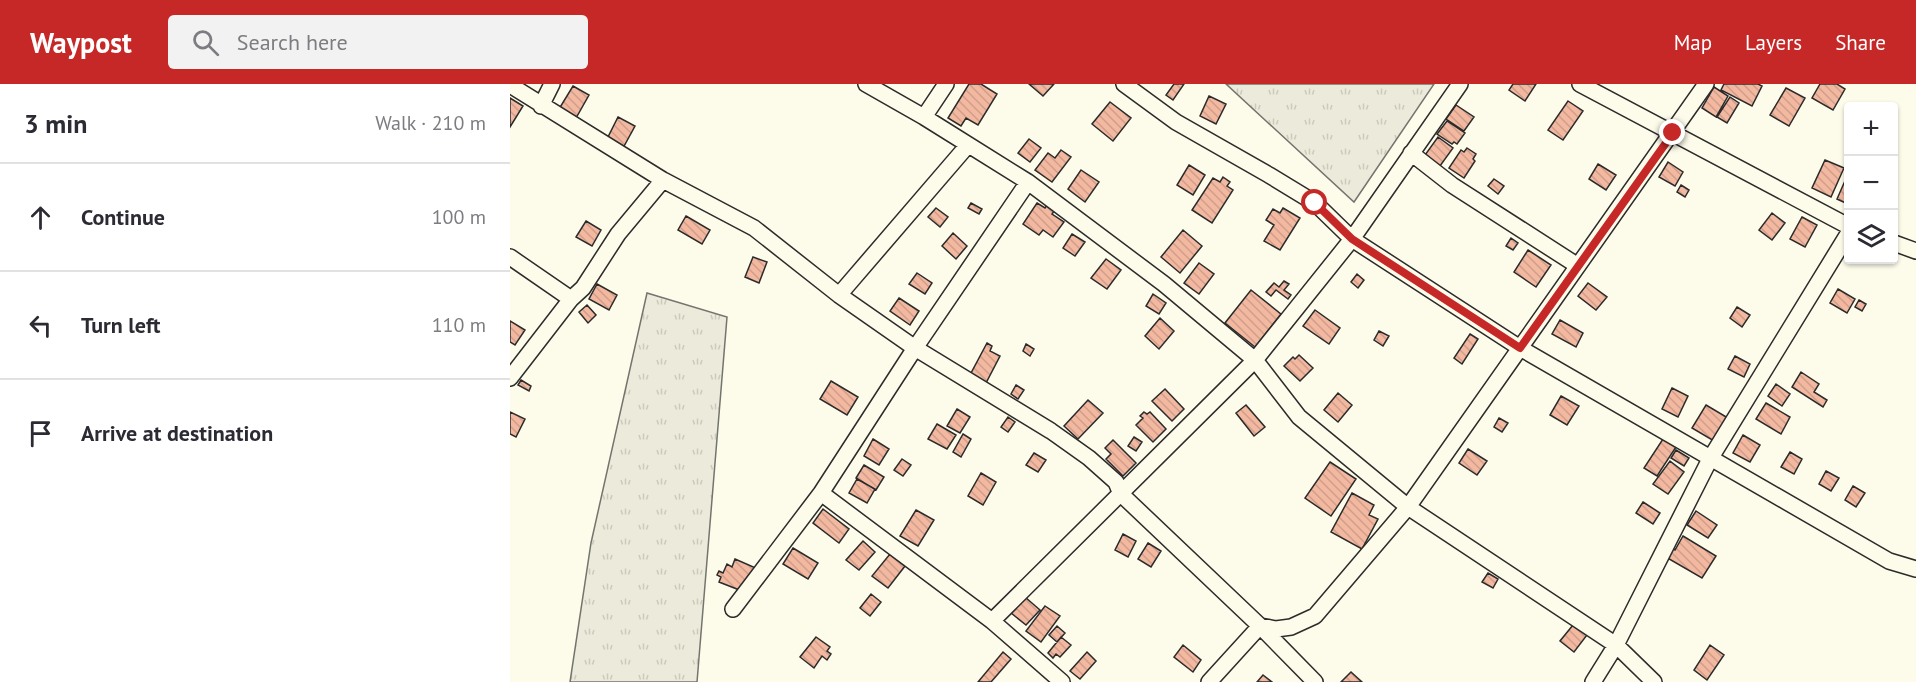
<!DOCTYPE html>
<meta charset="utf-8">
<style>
:root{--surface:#fff;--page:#f2f2f3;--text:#2b2b33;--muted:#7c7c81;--line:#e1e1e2;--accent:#c62828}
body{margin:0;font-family:"PT Sans",sans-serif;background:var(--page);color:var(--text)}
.controls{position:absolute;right:18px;top:18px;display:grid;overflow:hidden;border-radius:6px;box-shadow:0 2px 4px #0004}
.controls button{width:54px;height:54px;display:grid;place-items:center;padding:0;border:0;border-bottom:2px solid var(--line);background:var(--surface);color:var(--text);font:30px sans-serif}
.stop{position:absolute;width:18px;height:18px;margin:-14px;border:4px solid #c62828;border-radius:50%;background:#fff}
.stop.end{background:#c62828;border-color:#fff;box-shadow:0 2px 6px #0008}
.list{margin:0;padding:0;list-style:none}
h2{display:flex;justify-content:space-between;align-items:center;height:78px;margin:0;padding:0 24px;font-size:26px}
h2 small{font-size:20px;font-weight:400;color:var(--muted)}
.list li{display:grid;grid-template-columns:39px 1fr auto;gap:18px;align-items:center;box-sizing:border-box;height:108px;padding:0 24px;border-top:2px solid var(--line)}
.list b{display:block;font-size:22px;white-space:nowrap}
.list em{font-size:20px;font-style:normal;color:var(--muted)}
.icon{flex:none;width:33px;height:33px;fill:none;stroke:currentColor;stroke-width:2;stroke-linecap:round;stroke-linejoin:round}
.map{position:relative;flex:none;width:1406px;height:598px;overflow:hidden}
header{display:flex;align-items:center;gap:36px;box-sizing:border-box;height:84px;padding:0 30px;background:var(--accent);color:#fff}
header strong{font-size:28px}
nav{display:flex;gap:33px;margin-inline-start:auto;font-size:21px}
.search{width:420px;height:54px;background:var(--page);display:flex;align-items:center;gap:15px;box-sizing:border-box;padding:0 21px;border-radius:6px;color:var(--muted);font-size:22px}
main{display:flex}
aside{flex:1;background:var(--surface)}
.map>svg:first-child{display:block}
</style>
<header>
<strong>Waypost</strong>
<div class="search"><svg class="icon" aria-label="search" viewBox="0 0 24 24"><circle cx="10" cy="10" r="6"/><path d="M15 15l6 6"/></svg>Search here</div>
<nav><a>Map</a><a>Layers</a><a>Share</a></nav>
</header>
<main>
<aside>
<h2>3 min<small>Walk · 210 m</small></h2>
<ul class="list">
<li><svg class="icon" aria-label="ahead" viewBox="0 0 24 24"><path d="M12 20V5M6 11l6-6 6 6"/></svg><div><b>Continue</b></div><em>100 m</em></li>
<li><svg class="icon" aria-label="left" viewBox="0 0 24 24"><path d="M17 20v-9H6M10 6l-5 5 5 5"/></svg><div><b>Turn left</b></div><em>110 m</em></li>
<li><svg class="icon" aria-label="arrive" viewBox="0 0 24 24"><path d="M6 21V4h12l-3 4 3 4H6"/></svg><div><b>Arrive at destination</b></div></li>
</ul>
</aside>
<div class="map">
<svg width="1406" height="598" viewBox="0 0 1406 598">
<defs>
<pattern id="grass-tufts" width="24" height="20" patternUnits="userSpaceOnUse" patternTransform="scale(1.5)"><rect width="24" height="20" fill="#ecebdb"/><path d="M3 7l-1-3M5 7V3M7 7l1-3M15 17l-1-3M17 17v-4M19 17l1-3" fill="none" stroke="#cbcabc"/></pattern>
<pattern id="building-back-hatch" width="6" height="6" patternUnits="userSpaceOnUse" patternTransform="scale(1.5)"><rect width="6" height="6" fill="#f2b8a0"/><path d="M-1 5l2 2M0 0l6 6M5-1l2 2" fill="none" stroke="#d09e8a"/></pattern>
</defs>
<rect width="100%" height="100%" fill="#fdfbea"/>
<path fill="url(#grass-tufts)" stroke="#74746e" stroke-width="1.5" d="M716 0H924L844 118Z
M137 209 217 233 187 598H60L81 459Z"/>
<path fill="url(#building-back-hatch)" stroke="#2b2b2b" stroke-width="1.5" d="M459 0H471L487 10 468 41 456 34 451 42 438 34Z
M519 0H544L533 12Z
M664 0H674L663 16 656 11Z
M1003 0H1026L1015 17 999 6Z
M1214 0H1248L1252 2 1242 22 1211 6Z
M1310 0H1327L1335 5 1323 26 1302 14Z
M63 2 79 11 66 34 49 25Z
M1204 3 1218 12 1206 33 1192 24Z
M1276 4 1295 14 1279 42 1260 31Z
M699 12 716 20 706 40 690 32Z
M1220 13 1229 19 1217 39 1207 33Z
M0 14 13 22 0 43Z
M1058 17 1073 27 1053 56 1038 46Z
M600 18 621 34 603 57 582 40Z
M946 21 964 33 954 47 936 35Z
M108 33 125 42 113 64 97 55Z
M937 37 955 49 947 60 944 58 942 60 927 50Z
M928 53 943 64 930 82 915 71Z
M519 55 531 64 520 78 508 69Z
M957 64 966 70 963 75 965 77 954 94 939 84 951 66 954 68Z
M551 66 561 73 542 98 525 86 538 69 545 74Z
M1315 76 1334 84 1321 113 1302 104Z
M1158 78 1173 88 1165 102 1149 93Z
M1088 80 1106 91 1096 106 1079 95Z
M679 81 695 91 683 111 667 101Z
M571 86 589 98 575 118 558 105Z
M1338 90V120L1327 115Z
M713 93 720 98 717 102 723 106 702 139 682 126 703 94 710 98Z
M984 95 994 102 988 110 978 102Z
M1171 101 1179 106 1175 113 1167 108Z
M461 119 472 125 469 130 458 124Z
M527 119 535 124 537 121 545 126 542 130 554 138 543 153 533 146 529 151 513 140Z
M426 124 438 133 430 143 418 133Z
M773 124 790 134 770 166 754 157 764 141 756 136 763 125 770 129Z
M1262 129 1275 139 1262 156 1249 146Z
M176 132 200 146 192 160 168 146Z
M1292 133 1307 141 1295 163 1280 155Z
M76 137 91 146 82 162 66 153Z
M673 146 692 162 670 189 651 173Z
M443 149 457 162 446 175 432 162Z
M562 150 575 158 565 172 553 164Z
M1001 154 1008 159 1003 166 996 162Z
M1018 166 1041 181 1026 203 1004 188Z
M243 173 257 178 249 199 235 193Z
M596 175 611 186 597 205 581 194Z
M689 179 704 190 689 210 674 199Z
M407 189 422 199 415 210 399 200Z
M847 190 854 196 848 204 841 198Z
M774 197 779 200 774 206 781 211 778 215 766 206 761 212 756 208 764 199 769 203Z
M1078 199 1097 213 1086 226 1068 212Z
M87 200 107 211 99 226 79 215Z
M1328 205 1345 215 1337 229 1320 219Z
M741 206 771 230 745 263 715 239Z
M643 210 656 219 649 230 636 222Z
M389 214 409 227 400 241 380 227Z
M1349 216 1356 220 1352 227 1345 223Z
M77 221 86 231 78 239 69 228Z
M1227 223 1240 231 1232 243 1220 234Z
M805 226 830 244 819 260 793 242Z
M650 234 664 247 649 265 635 252Z
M1050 236 1073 249 1066 263 1042 250Z
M0 237 15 246 5 261 0 258Z
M869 247 879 252 873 262 864 256Z
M960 250 968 255 952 280 944 274Z
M477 259 482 262 480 267 490 272 476 299 460 291Z
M516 260 524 265 520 272 513 267Z
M789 271 803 284 790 297 774 282 783 273 785 275Z
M1225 272 1240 280 1234 293 1218 285Z
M1291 288 1309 300 1304 308 1317 316 1313 323 1282 303Z
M11 296 21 302 19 307 8 301Z
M321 297 348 313 337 331 310 315Z
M1266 300 1280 310 1272 322 1258 312Z
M506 301 514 306 508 315 501 310Z
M1162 304 1178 312 1168 333 1152 325Z
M655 305 674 325 662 337 642 317Z
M828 309 842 321 828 338 814 326Z
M1051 312 1069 322 1057 341 1040 331Z
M578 316 593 329 568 355 554 342Z
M1256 319 1280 333 1271 350 1246 335Z
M736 321 755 343 744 352 726 329Z
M1196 321 1218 334 1204 357 1182 344Z
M447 325 460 333 450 349 437 342Z
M0 328 15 335 6 353 0 350Z
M634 328 637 330 640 328 656 345 643 358 626 341 633 334 630 332Z
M498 333 505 338 498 348 491 343Z
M989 334 998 339 992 348 984 343Z
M427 340 446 351 437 365 418 355Z
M453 350 461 355 451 373 443 368Z
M1233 351 1250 361 1240 378 1223 369Z
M624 353 632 358 626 367 618 362Z
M363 355 379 365 369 381 354 372Z
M1153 355 1166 363 1147 392 1134 384Z
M603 356 626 379 613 392 596 375 601 370 595 364Z
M958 365 977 377 967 391 949 379Z
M1166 366 1179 374 1174 382 1161 374Z
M1280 368 1292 375 1284 390 1271 383Z
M524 369 536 376 528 388 516 381Z
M392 375 401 381 393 392 384 386Z
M1160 377 1174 388 1158 410 1143 400Z
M820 378 846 395 821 432 795 414Z
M354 381 374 393 366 406 346 394Z
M1316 387 1329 394 1321 407 1309 400Z
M471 389 486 398 473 421 458 412Z
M347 395 365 405 357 419 339 409Z
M1343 402 1355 409 1346 423 1335 416Z
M842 409 864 421 859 431 868 435 852 465 821 448Z
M1133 418 1150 429 1143 440 1126 429Z
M313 425 339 445 329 459 303 439Z
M406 426 424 436 408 462 390 452Z
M1186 427 1207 441 1198 454 1177 441Z
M613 450 626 457 618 473 605 466Z
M1173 452 1206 472 1192 494 1154 472 1160 463 1165 466Z
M353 457 365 468 349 486 336 476Z
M638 459 651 467 641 483 628 475Z
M283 464 308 479 298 495 273 480Z
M380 470 395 482 378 504 362 492Z
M225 475 248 485 232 507 209 498 211 493 207 491 209 487 213 489 217 480 222 483Z
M978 489 988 495 983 504 972 498Z
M361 510 371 518 360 532 350 524Z
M515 513 530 526 516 541 501 529Z
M535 522 550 532 531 558 516 547Z
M1063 541 1077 551 1064 568 1050 557Z
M547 542 555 549 547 558 539 551Z
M306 553 320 563 317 567 321 570 317 576 312 572 304 584 290 573Z
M551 553 561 561 550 573 546 570 543 574 538 569Z
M673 561 691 576 683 588 664 573Z
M1200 561 1214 571 1197 596 1184 586Z
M493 568 501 575 481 598H468Z
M577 568 586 577 570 595 560 587Z
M841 588 852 598H831Z
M753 591 762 598H747Z"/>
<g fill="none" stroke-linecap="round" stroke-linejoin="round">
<defs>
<path id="street" d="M356 0 414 33 518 98 654 200 745 276 789 333 898 423 1106 561 1144 598
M614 0 666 38 759 91 805 119 842 155 1010 264 1379 477 1406 485
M1070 0 1338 142
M0 1 153 96 244 144 329 211 405 264 541 347 579 374 606 398 611 410 750 542 805 598
M31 22 42 0
M414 33 436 0
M901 69 942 101 1068 182
M1384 159 1406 167
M0 173 61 215
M329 211 458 61
M0 294 61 215 73 204 108 150 153 96
M311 409 482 537 552 598
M223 525 311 409 405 264 518 98
M482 537 745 276 842 155 950 0
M699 598 750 542 766 545 781 543 805 532 898 423 1196 0
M1083 598 1106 561 1200 375 1338 150"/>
</defs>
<use href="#street" stroke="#2b2b2b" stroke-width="18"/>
<use href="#street" stroke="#fdfbea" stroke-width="15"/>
</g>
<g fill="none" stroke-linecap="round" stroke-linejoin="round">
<path stroke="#c62828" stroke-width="8" d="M805 119 842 155 1010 264 1163 49"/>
</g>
</svg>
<div class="controls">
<button>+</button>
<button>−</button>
<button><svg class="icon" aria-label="layers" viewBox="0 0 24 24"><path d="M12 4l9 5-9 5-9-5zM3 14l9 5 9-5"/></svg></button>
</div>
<div class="stop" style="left:805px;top:119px"></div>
<div class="stop end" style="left:1163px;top:49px"></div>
</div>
</main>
